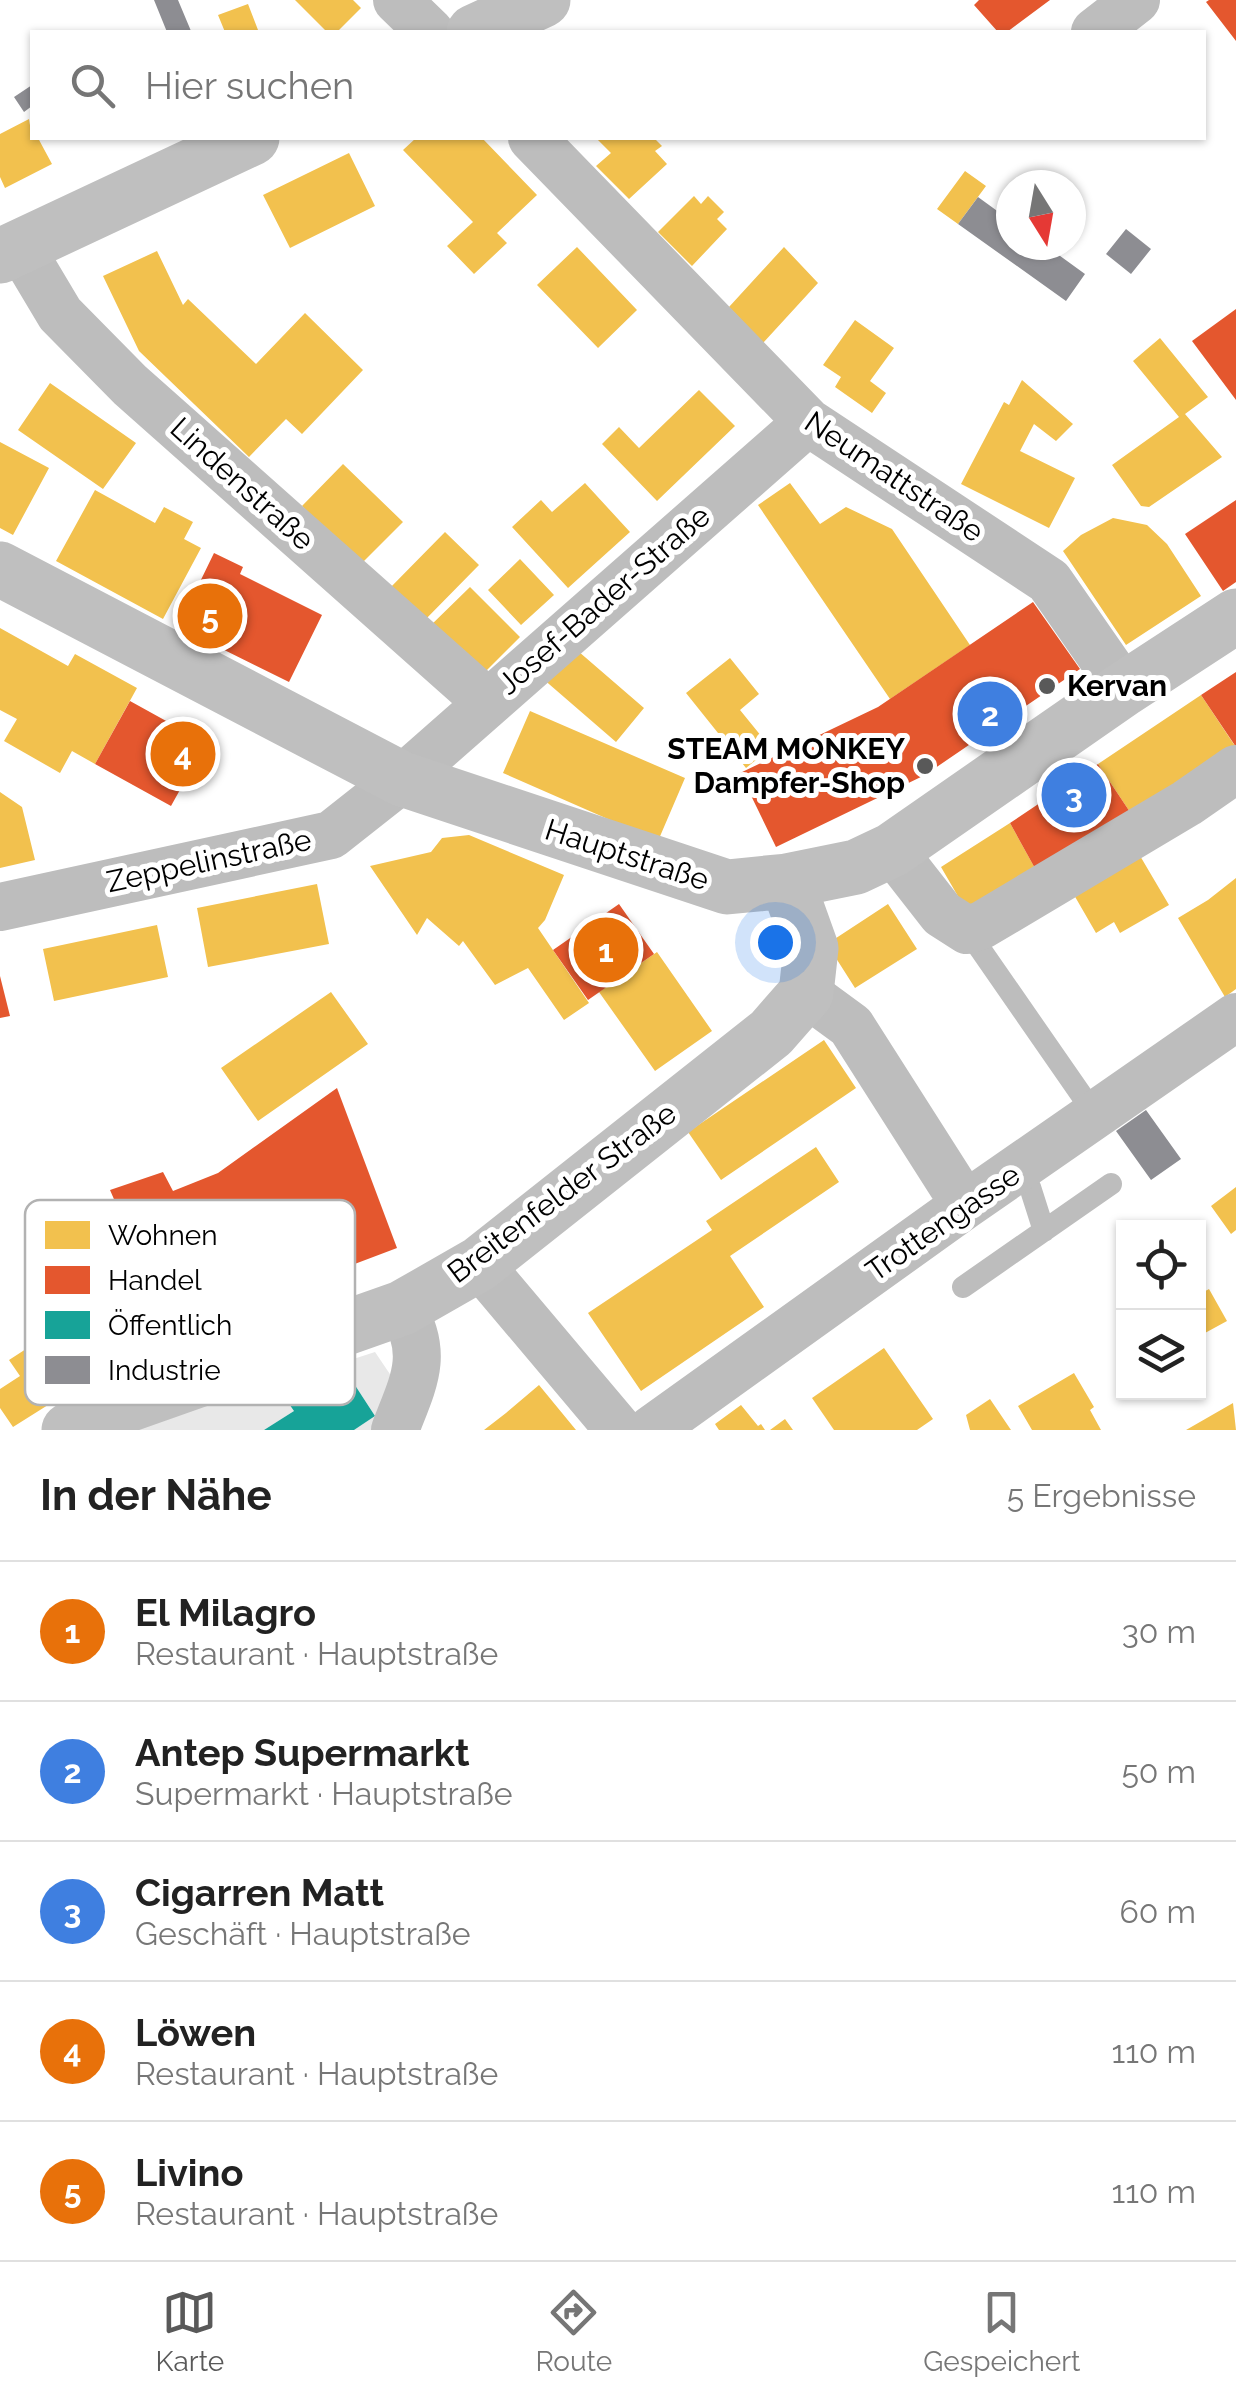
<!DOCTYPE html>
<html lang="de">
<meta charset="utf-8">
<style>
:root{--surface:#fff;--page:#f6f6f6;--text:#222;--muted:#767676;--line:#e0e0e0;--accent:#595959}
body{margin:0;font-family:Raleway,sans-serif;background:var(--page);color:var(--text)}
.controls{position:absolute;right:30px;bottom:30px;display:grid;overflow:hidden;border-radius:0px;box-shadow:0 2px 8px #0004}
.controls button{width:90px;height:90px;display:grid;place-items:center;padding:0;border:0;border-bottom:2px solid var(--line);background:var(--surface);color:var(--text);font:50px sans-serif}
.compass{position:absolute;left:996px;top:170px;width:90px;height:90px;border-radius:50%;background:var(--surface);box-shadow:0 2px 8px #0004;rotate:169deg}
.you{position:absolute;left:775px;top:942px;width:35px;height:35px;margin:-25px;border:8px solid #fff;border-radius:50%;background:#1a73e8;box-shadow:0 0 0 15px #1a73e833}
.badge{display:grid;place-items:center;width:65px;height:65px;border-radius:50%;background:var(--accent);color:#fff;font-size:32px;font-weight:700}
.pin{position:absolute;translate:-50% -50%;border:5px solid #fff;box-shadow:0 2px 10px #0006}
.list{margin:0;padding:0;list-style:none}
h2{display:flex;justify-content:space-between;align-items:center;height:130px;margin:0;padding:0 40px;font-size:42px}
h2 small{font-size:32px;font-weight:400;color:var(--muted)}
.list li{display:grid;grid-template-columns:65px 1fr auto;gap:30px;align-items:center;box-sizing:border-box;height:140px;padding:0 40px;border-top:2px solid var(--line)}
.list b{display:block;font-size:38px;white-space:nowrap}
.list p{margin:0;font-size:32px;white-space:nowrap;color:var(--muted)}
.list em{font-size:32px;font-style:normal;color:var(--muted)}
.icon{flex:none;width:55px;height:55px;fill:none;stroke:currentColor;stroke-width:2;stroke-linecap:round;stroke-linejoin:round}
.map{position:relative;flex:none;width:1236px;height:1430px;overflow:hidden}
.search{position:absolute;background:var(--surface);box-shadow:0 2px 8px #0004;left:30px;right:30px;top:30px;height:110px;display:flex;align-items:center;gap:25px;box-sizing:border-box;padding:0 35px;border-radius:0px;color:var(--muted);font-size:38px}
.sheet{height:830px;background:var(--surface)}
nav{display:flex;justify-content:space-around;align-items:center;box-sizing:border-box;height:140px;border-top:2px solid var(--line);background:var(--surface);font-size:28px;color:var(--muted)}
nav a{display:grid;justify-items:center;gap:5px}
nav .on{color:var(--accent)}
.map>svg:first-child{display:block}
</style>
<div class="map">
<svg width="1236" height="1430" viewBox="0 0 1236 1430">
<rect width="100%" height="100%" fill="#fff"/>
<path fill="#e8e8e8" d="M375 1352 400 1389 383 1430H354L375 1416 349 1376 313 1398 304 1385 286 1398 294 1411 264 1430H119C203 1401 290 1380 375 1352Z"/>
<path fill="#f2c14e" d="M295 0H353L361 8 337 32H327Z
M248 4 258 30 225 32 218 15Z
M29 119 32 138H38L52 164 5 188 0 177V134Z
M416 138H482L537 195 497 233 507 243 474 274 447 246 473 222 403 150Z
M596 138H654L662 146 655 151 667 164 629 199 596 166 611 153Z
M349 153 375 206 290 248 263 195Z
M965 171 986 186 958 224 937 209Z
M694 196 701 204 708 196 724 212 717 219 727 229 692 266 658 232Z
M577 247 637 310 598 348 537 285Z
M784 247 818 283 763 343 729 307Z
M157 251 183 305 188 299 256 364 305 313 363 370 302 434 286 419 249 457 139 351 103 276Z
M855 320 894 348 870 381 886 393 872 413 835 387 841 377 823 365Z
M1160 338 1208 397 1185 414 1222 457 1149 507 1141 506 1112 465 1179 417 1133 361Z
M1022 380 1073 424 1056 441 1034 424 1020 451 1075 478 1049 528 961 484 1004 402 1009 405Z
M50 383 136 443 103 489 18 430Z
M699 390 735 426 657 501 602 444 619 427 639 448Z
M0 442 49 468 13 535 0 528Z
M343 464 403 522 361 564 302 506Z
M585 483 630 532 568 588 512 527 541 500 552 512Z
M790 483 820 524 846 507 892 529 970 645 890 699 758 505Z
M95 490 155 523 164 507 193 522 184 539 201 548 163 619 56 561Z
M1113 518 1147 525 1167 544 1201 596 1126 645 1063 551 1081 535Z
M445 532 479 565 421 624 387 591Z
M520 559 554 595 521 625 488 590Z
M470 587 520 637 478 679 427 629Z
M0 628 68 666 75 654 137 688 95 764 72 751 60 773 4 741 17 719 0 710Z
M571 645 644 708 616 742 542 678Z
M730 658 759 694 740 710 771 748 746 768 686 693Z
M1201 695 1235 746 1132 815 1098 764Z
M530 711 685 778 658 841 503 773Z
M0 792 22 807 35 860 0 868Z
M1010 823 1037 872 970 917 941 867Z
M469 835 564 875 545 920 538 928 589 1003 564 1020 528 968 495 985 463 941 459 946 427 918 417 935 370 866 431 852 442 838Z
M1136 849 1169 905 1120 933 1114 922 1096 933 1070 888Z
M1236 878V989L1225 997 1178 918 1208 900Z
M317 884 329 944 208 967 197 908Z
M888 904 917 949 855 988 827 944Z
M157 925 168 977 54 1001 43 949Z
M657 952 712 1031 655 1071 599 992Z
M331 992 368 1044 258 1121 221 1068Z
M824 1040 856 1088 721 1180 688 1132Z
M816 1147 839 1182 730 1256 764 1307 641 1391 588 1313 712 1230 706 1221Z
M1236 1187V1230L1231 1234 1211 1206Z
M1209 1289 1227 1321 1205 1333 1198 1323V1295Z
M43 1338 75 1388 13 1427 0 1408V1389L20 1376 9 1360Z
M884 1348 933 1419 917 1430H834L812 1398Z
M1074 1373 1094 1407 1090 1410 1101 1430H1032L1018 1406Z
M539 1385 576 1430H484L506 1413Z
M990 1399 1011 1430H970L966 1415Z
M1233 1403 1236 1430H1186Z
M741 1405 758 1426 761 1424 765 1430H719L715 1424Z
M785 1419 793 1430H770Z"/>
<path fill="#e4572e" d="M979 0H1050L1007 32H998L974 5Z
M1209 0H1236V41L1206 2Z
M1236 309V400L1192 341Z
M1236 500V582L1223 591 1185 534Z
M214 553 243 567 240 574 322 615 289 682 178 627Z
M1033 602 1080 669 925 775 776 847 740 773 878 707Z
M1236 672V747L1201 695Z
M130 701 206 743 171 806 95 764Z
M1098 764 1132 815 1037 872 1010 823Z
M619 904 654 954 588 1000 553 950Z
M0 976 10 1016 0 1018Z
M337 1088 397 1248 172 1333 110 1190 163 1172 173 1191 218 1173Z"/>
<path fill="#17a398" d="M349 1376 375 1416 354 1430H264L294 1411 285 1398 305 1385 313 1398Z"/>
<path fill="#8d8d92" d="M154 0H178L191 31 167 32Z
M32 85V106L24 112 14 97Z
M978 197 1011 221V245H1045L1085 274 1066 301 958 224Z
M1126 229 1151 249 1131 274 1106 254Z
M1146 1110 1181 1159 1151 1180 1116 1131Z"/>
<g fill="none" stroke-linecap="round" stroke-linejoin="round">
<path stroke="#bdbdbd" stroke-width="22" d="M967 930 1096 1116
M1009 1175 1030 1187 1044 1231
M963 1287 1111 1184"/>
<path stroke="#bdbdbd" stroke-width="48" d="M397 0 430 32
M1095 32 1136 0
M532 138 808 422 1049 581 1124 689
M20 247 60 314 130 385 487 702
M892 850 942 914 967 930 982 925 1187 803 1236 769
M0 907 331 835 402 779 808 422
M806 993 851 1026 965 1205
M479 1264 619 1430
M395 1430C413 1383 430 1355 402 1308
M651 1430 965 1205 1236 1017"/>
<path stroke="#bfbfbf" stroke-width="55" d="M474 32 543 0
M0 256 252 138
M0 569 402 779 727 887 787 881 856 867 892 850 1124 689 1236 616
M69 1430 85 1420 402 1308 479 1264 771 1033 806 993 811 948 787 881"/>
</g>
<g fill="#595959" stroke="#fff" stroke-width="4">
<circle cx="1047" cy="686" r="10"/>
<circle cx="925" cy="766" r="10"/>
</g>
<g text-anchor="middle" stroke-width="10" stroke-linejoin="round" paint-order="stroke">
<g font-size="30" fill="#000" stroke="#fff">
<text transform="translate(894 477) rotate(34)" y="10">Neumattstraße</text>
<text transform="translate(242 484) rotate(42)" y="10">Lindenstraße</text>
<text transform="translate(604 600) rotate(-41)" y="10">Josef-Bader-Straße</text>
<text transform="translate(627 855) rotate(18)" y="10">Hauptstraße</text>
<text transform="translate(209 861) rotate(-12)" y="10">Zeppelinstraße</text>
<text transform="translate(562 1193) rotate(-37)" y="10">Breitenfelder Straße</text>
<text transform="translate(943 1223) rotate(-35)" y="10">Trottengasse</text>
</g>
<g font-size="30" font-weight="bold" fill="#000" stroke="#fff" text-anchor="start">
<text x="1067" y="696">Kervan</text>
<text x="905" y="759" text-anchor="end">STEAM MONKEY<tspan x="905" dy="34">Dampfer-Shop</tspan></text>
</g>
</g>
<rect x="25" y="1200" width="330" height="205" rx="15" fill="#fff" stroke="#b2b2b2" stroke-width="2.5"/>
<rect x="45" y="1221" width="45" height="28" fill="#f2c14e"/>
<rect x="45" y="1266" width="45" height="28" fill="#e4572e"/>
<rect x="45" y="1311" width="45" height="28" fill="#17a398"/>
<rect x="45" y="1356" width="45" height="28" fill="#8d8d92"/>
<g font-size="28" fill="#000">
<text x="108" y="1245">Wohnen</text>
<text x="108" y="1290">Handel</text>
<text x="108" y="1335">Öffentlich</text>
<text x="108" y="1380">Industrie</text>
</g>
</svg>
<div class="controls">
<button><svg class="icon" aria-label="locate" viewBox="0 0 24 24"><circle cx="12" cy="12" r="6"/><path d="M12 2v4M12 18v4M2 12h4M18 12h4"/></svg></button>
<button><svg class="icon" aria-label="layers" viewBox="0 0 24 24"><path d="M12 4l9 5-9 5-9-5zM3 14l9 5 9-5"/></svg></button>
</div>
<svg class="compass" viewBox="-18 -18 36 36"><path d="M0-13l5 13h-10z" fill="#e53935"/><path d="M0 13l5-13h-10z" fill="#767676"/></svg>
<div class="you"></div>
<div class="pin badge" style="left:606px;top:950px;background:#e8710a">1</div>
<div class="pin badge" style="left:990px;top:714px;background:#3f7fe0">2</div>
<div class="pin badge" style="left:1074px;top:795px;background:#3f7fe0">3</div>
<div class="pin badge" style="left:183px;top:754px;background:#e8710a">4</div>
<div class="pin badge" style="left:210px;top:616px;background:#e8710a">5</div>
<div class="search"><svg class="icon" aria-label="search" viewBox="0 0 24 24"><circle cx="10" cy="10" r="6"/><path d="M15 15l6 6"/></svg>Hier suchen</div>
</div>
<section class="sheet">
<h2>In der Nähe<small>5 Ergebnisse</small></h2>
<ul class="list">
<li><span class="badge" style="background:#e8710a">1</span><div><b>El Milagro</b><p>Restaurant · Hauptstraße</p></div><em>30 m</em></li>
<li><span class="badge" style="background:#3f7fe0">2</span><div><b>Antep Supermarkt</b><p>Supermarkt · Hauptstraße</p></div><em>50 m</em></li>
<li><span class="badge" style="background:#3f7fe0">3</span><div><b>Cigarren Matt</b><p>Geschäft · Hauptstraße</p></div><em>60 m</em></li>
<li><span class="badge" style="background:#e8710a">4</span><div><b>Löwen</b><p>Restaurant · Hauptstraße</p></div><em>110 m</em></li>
<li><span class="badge" style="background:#e8710a">5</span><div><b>Livino</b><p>Restaurant · Hauptstraße</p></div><em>110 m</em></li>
</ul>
</section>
<nav>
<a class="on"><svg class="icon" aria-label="map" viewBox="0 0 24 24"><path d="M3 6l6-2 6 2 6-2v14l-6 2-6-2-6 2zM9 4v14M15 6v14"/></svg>Karte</a>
<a><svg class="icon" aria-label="directions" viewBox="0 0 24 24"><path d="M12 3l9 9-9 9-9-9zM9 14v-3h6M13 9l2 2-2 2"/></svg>Route</a>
<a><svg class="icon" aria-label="saved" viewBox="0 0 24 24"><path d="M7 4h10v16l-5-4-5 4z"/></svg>Gespeichert</a>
</nav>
